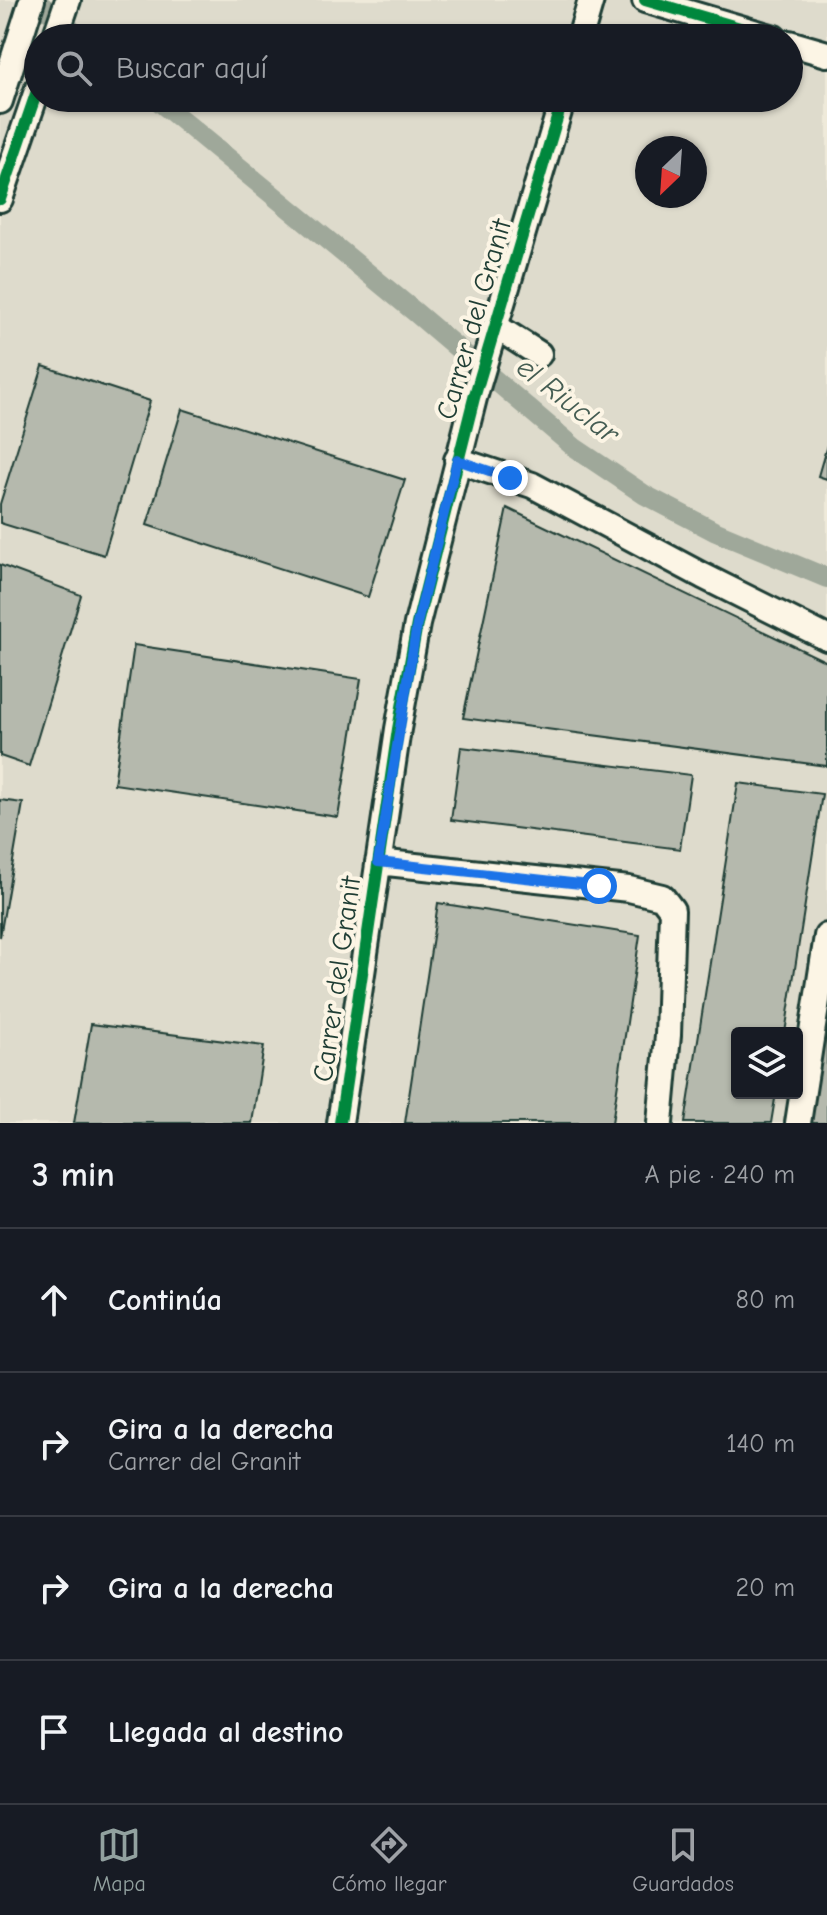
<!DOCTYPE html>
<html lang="es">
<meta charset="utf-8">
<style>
:root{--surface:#171b24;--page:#242831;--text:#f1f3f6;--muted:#9ea1a6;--line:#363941;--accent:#92a19f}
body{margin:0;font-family:"Comic Neue",sans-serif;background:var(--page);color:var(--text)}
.controls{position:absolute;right:24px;bottom:24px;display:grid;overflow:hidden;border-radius:8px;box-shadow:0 2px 6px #0004}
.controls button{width:72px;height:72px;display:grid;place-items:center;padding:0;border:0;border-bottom:2px solid var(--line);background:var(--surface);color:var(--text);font:40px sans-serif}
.compass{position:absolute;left:635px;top:136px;width:72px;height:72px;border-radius:50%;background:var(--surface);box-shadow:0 2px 6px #0004;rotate:205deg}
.stop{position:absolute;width:24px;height:24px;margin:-18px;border:6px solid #1a73e8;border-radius:50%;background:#fff}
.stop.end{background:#1a73e8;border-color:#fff;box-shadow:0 2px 8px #0008}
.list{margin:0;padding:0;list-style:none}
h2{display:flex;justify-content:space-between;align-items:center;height:104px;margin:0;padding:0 32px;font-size:34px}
h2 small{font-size:26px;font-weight:400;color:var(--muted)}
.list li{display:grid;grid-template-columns:52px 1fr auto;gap:24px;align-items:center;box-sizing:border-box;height:144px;padding:0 32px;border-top:2px solid var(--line)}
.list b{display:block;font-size:30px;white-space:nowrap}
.list p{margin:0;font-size:26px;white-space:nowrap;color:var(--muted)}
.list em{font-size:26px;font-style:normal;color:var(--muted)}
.icon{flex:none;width:44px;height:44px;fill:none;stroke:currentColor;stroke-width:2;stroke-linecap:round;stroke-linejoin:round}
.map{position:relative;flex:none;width:827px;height:1123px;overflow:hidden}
.search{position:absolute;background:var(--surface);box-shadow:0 2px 6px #0004;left:24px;right:24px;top:24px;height:88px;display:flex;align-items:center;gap:20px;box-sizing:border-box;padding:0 28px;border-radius:44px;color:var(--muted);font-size:30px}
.sheet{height:680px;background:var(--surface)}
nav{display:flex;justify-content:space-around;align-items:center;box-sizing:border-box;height:112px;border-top:2px solid var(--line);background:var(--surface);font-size:22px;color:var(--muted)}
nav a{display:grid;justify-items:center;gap:4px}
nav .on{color:var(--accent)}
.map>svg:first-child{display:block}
</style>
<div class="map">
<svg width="827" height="1123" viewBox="0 0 827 1123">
<rect width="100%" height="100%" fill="#efeada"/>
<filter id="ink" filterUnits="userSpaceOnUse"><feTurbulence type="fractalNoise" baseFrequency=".0125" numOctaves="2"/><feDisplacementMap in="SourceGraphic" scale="16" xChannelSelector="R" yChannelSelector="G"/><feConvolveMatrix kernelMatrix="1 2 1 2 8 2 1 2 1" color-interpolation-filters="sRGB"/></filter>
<g filter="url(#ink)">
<path fill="#dedbcc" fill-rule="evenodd" d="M0 0H827V1123H0ZM38 38H789V98H38ZM647 148H695V196H647ZM737 1033H797V1093H737Z"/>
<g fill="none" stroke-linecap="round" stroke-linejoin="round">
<path stroke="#9fa89a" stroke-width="20" d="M35 0 81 38
M155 98 415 312 575 448 645 495 714 531 827 578"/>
</g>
<path fill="#b5b9ad" stroke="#1f3d34" stroke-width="2" d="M43 366 150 401 104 555 0 523V504Z
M182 409 405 480 368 597 147 525Z
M827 445V479L818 476Z
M507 508 827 662V766L463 718Z
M0 565 81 595 29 766 0 756Z
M134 645 361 679 338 817 114 784Z
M461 747 691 775 680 849 451 820Z
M738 783 822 794 785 1033H737V1093H776L771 1123H685Z
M0 800 23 803 0 937Z
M438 903 640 935 612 1123H405Z
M827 1005V1123H809Z
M91 1024 264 1046 252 1123H74Z"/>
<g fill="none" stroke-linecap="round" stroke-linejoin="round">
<defs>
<path id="minor" d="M645 0 774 38
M55 38 68 0
M580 38 591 0
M789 43 827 54
M0 101 32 0
M0 199 38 88
M495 326 539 354
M457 460 532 485 703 576 827 638
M378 862 629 889 662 897 672 910 668 1035 660 1123
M340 1123 398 729 417 624 474 398 563 98
M798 1123 827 936"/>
</defs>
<use href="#minor" stroke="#1f3d34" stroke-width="30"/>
<use href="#minor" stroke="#fcf5e5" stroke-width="24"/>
<defs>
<path id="cycleway" d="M645 0 774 38
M0 199 38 88
M340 1123 398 729 417 624 474 398 563 98"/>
</defs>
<use href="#cycleway" stroke="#fcf5e5" stroke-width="17"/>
<use href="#cycleway" stroke="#00873e" stroke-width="12"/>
</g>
</g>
<g fill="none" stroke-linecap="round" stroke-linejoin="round" filter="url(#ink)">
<path stroke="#1a73e8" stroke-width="10" d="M510 478 457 460 417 624 378 862 599 886"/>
</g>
<g text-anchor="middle" stroke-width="8" stroke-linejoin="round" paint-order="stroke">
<g font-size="28" fill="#1f3d34" stroke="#fcf5e5">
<text transform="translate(473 319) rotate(-74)" y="10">Carrer del Granit</text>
<text transform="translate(336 979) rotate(-82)" y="10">Carrer del Granit</text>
</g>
<g font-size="30" font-style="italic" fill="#455d53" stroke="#fcf5e5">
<text transform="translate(568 400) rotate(38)" y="10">el Riuclar</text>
</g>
</g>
</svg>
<div class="controls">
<button><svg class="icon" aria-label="layers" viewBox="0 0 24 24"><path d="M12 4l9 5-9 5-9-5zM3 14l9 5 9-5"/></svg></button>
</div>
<svg class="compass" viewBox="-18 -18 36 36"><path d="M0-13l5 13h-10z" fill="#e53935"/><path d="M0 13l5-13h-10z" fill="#9ea1a6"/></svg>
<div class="stop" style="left:599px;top:886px"></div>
<div class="stop end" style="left:510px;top:478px"></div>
<div class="search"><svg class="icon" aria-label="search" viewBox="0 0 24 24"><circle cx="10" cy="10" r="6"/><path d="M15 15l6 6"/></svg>Buscar aquí</div>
</div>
<section class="sheet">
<h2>3 min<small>A pie · 240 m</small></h2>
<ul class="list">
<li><svg class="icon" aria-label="ahead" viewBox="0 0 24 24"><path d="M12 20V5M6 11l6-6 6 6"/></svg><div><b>Continúa</b></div><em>80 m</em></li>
<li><svg class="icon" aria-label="right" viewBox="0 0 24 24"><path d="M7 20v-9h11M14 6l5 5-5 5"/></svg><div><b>Gira a la derecha</b><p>Carrer del Granit</p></div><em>140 m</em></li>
<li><svg class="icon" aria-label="right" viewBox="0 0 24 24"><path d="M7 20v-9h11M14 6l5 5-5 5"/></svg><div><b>Gira a la derecha</b></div><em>20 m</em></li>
<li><svg class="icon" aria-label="arrive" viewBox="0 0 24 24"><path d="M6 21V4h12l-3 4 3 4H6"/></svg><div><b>Llegada al destino</b></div></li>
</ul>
</section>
<nav>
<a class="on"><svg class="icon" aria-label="map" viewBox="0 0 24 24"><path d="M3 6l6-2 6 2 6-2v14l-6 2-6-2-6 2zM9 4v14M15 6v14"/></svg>Mapa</a>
<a><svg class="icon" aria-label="directions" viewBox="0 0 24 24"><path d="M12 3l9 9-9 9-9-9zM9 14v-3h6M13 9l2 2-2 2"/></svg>Cómo llegar</a>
<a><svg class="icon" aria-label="saved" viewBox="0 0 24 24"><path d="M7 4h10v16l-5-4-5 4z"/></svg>Guardados</a>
</nav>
